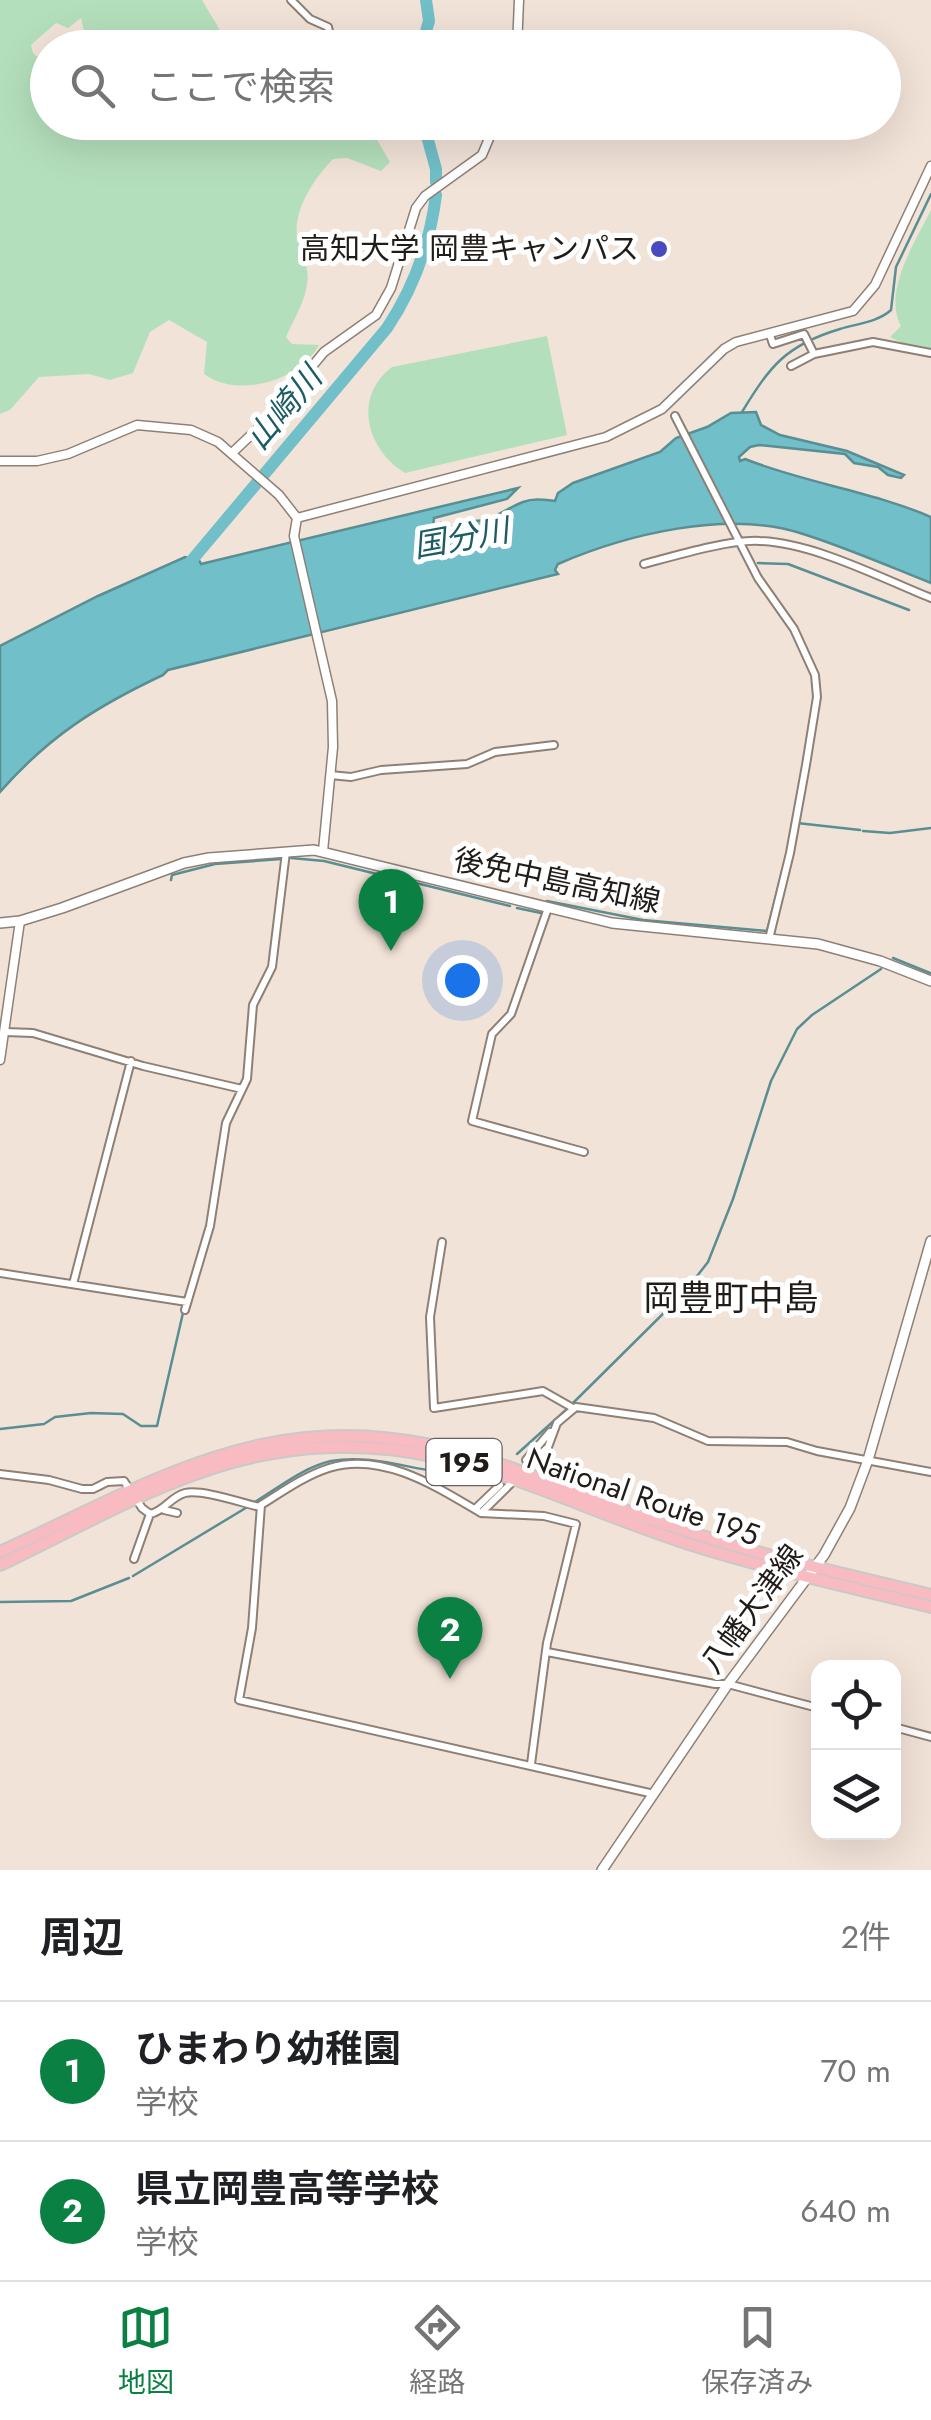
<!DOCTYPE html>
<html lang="ja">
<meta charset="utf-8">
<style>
:root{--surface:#fff;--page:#f6f6f6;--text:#202124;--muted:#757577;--line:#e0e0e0;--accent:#0b8043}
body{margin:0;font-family:Jost,"Noto Sans JP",sans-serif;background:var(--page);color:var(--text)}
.controls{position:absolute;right:30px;bottom:30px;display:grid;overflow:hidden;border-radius:20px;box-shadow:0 10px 40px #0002}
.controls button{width:90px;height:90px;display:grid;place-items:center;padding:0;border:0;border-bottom:2px solid var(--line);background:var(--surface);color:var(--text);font:50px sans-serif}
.you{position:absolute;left:462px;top:980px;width:35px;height:35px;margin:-25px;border:8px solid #fff;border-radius:50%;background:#1a73e8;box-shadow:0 0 0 15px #1a73e833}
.badge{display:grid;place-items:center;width:65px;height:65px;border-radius:50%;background:var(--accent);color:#fff;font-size:32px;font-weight:700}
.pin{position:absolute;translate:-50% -82px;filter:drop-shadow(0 2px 5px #0008)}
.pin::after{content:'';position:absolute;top:52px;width:35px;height:30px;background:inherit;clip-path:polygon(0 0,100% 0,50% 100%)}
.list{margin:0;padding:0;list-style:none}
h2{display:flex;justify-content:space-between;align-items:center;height:130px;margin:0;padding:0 40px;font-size:42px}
h2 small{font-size:32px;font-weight:400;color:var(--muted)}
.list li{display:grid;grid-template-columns:65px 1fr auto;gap:30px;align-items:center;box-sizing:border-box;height:140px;padding:0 40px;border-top:2px solid var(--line)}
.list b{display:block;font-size:38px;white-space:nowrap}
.list p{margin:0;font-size:32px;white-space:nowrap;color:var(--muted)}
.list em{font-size:32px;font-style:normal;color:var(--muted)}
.icon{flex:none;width:55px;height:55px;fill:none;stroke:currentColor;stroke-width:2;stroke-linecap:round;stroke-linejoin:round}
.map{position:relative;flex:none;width:931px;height:1870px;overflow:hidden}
.search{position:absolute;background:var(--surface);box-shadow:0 10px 40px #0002;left:30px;right:30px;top:30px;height:110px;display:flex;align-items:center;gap:25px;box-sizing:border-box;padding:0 35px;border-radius:55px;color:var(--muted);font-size:38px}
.sheet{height:410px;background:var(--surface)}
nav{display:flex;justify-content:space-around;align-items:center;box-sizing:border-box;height:140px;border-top:2px solid var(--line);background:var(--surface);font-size:28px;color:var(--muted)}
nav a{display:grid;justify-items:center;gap:5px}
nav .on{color:var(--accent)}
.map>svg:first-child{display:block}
</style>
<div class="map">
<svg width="931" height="1870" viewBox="0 0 931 1870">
<rect width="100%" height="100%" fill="#f2e3d8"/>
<path fill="#b4dfbc" d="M0 0H202L230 47H76L84 31 81 18 68 28 56 23 31 45 33 53 47 64 48 122H365L369 126 390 162 381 171 347 158 333 159C313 180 289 215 299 245 303 258 310 270 307 284 305 302 293 321 286 337L292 344 319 345C299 381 238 399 204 374L207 342 169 320 150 332 133 373 110 380 89 374 39 377 10 410 0 414Z
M931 210V348H912L890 337 901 326C882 292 916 240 931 210Z
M547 336 567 435 405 473C367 450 352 397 392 367Z"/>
<path fill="#71bfc8" stroke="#598e93" stroke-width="2.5" d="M756 412 761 425 780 435 847 451 904 475 901 478 888 475 878 467 854 463 845 454 759 445 750 447 739 457 740 461 745 459C805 483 871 491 931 517V583C888 566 845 547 800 533 727 510 627 534 558 564L555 570 558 574 168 670 163 675C97 706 49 736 0 792V646L98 596 185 557 199 560 201 564 518 488 507 499 434 518 433 526 437 528 441 523 445 528 461 525 466 520C489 525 502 510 523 502 534 498 545 500 555 501L558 493 573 483 660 452 676 438 707 427 731 413Z"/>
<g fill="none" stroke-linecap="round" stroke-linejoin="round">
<path stroke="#598e93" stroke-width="2.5" d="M742 412C770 366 786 345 840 329 856 324 878 322 891 310L896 267 931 194
M758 563 788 564 909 610
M797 823 860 830
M863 831 890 833 931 828
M291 858 324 861 385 876
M392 877 406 881
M171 880 172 875 215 864 281 859
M412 882 510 906
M547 901 643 920 767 931 782 872
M517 908 541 913
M893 958 930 973
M573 1403 683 1294 708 1262 733 1199 771 1081 797 1029 812 1015 881 969
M0 1429 44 1424 55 1417 91 1413 123 1414 141 1426H157L191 1278
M517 1454 567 1409
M255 1502C278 1488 304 1467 331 1461 374 1453 419 1473 462 1474
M133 1576 249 1506
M0 1602 71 1601 129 1578"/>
<path stroke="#71bfc8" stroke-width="12" d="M421 48 429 21 426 0
M423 122 436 169V182
M182 572 387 328C413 289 430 243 436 195"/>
<defs>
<path id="minor" d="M291 0 310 19 328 27 333 48
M770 335 773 344 804 334 814 354 873 342 931 353
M791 366 814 354
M675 416 758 578 794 629 815 675 817 697 806 765 790 853 769 939
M644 564C674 556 731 539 760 541 814 543 881 578 931 598
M330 775 351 777 381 770 467 764 495 752 554 745
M548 908 511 1014 492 1034 472 1121 584 1152
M5 1032 33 1033 143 1066 242 1089
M442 1242 430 1317 434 1408 543 1391 573 1408
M0 1273 187 1302
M73 1284 131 1061
M185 1310 210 1226 226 1123 247 1079 253 1005 272 967 286 852
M526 1460 550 1432
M0 1474 49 1480 82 1489H93L107 1482 124 1481 142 1508 150 1514C165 1511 170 1497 185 1493 202 1489 242 1503 260 1507
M475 1509 500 1485
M164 1510 177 1513
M481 1513 544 1516 576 1524 547 1643 531 1764
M134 1559 150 1514
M547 1652 715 1684H728L818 1708
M894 1727 931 1737
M654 1794 239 1700 252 1628 261 1505C282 1492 304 1476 329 1468 382 1451 437 1487 481 1513L548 1447 557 1423 576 1407 654 1418 708 1441 787 1442 817 1451 931 1472"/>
<path id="tertiary" d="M517 48 519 0
M232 453 270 417 324 352 376 315 391 288 416 208 425 196 482 155 496 122
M0 461H37L68 454 137 425 191 430 218 442 279 495 297 518
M297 518 606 437 662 409 724 349 736 342 853 311 875 285 931 166
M297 518 294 536 332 701 333 747 323 851
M0 1060 20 921"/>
<path id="secondary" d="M0 923 20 921 62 908 184 863 209 858 314 850 612 923 818 944 880 961 931 981
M602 1870 728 1684 824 1555 850 1508 868 1460 931 1241"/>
<path id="trunk" d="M0 1552C86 1513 173 1463 266 1444 421 1412 528 1480 668 1525 754 1554 843 1574 931 1595
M0 1565C87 1524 177 1469 273 1453 434 1425 543 1497 689 1544 768 1569 850 1587 931 1607"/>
</defs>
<use href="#minor" stroke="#8d8076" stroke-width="10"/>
<use href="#tertiary" stroke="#8d8076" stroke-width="11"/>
<use href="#secondary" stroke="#8d8076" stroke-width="12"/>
<use href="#trunk" stroke="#cac9c8" stroke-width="14"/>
<use href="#minor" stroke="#fff" stroke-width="6"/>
<use href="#tertiary" stroke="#fff" stroke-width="8"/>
<use href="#secondary" stroke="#fff" stroke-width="9"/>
<use href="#trunk" stroke="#f8bbc2" stroke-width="10"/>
</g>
<circle fill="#4a4ac0" stroke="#fff" stroke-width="4" cx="659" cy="249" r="10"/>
<g text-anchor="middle" stroke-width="10" stroke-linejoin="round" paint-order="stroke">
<rect fill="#fff" stroke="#64605d" stroke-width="2.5" x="426.5" y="1439" width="75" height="46" rx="8"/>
<g font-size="28" font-weight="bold" fill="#211c18">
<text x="464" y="1472">195</text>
</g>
<g font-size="30" fill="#211c18" stroke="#fff" text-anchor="end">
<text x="639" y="259">高知大学 岡豊キャンパス</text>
</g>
<g font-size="30" fill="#211c18" stroke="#fff">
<text transform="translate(557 881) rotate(12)" y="10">後免中島高知線</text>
<text transform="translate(643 1497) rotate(19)" y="10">National Route 195</text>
<text transform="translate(752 1609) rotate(-54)" y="10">八幡大津線</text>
</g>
<g font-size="32" font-style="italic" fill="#1c5d64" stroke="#fff">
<text transform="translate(284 408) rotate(-50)" y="11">山崎川</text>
<text transform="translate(461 538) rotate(-10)" y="11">国分川</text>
</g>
<g font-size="35" fill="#211c18" stroke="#fff">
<text x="731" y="1310">岡豊町中島</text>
</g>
</g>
</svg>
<div class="controls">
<button><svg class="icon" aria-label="locate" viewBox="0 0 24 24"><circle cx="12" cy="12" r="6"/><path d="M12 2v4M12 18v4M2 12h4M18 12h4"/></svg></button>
<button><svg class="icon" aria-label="layers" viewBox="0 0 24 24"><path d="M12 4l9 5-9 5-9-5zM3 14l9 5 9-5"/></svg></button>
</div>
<div class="you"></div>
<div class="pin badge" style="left:391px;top:951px">1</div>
<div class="pin badge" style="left:450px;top:1679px">2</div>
<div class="search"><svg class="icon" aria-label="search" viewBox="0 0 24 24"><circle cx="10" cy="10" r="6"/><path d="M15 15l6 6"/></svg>ここで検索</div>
</div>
<section class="sheet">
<h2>周辺<small>2件</small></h2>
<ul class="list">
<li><span class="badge">1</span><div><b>ひまわり幼稚園</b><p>学校</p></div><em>70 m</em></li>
<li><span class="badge">2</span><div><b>県立岡豊高等学校</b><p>学校</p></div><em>640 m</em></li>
</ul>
</section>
<nav>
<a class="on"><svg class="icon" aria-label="map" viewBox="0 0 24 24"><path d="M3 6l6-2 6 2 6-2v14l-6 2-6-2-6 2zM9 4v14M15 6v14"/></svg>地図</a>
<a><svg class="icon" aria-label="directions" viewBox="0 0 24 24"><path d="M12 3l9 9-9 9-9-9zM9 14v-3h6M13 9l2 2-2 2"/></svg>経路</a>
<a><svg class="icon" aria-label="saved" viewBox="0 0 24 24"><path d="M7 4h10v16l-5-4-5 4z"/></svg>保存済み</a>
</nav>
